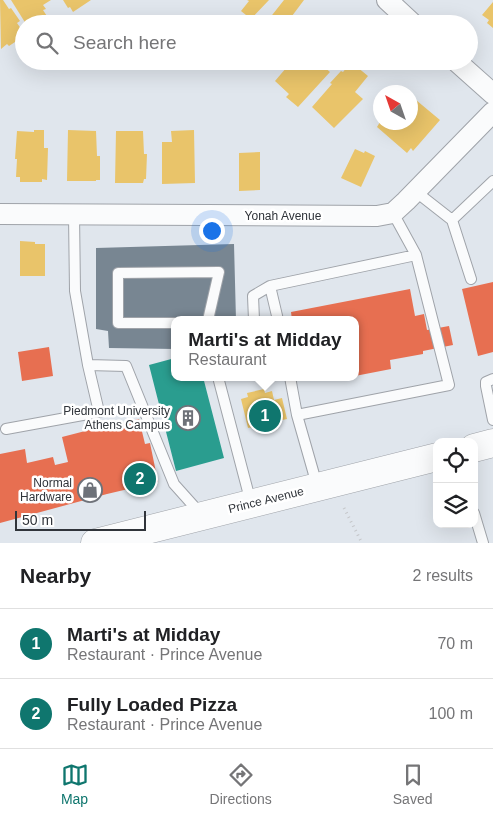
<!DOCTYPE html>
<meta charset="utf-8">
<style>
:root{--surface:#fff;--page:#f2f2f2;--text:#202124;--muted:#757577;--line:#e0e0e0;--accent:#0f766e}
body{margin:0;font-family:Helvetica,sans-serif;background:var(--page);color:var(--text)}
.controls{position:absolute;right:15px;bottom:15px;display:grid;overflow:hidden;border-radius:10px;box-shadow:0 5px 20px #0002}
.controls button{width:45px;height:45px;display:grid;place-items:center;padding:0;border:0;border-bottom:1px solid var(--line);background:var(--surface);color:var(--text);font:25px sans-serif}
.compass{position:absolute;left:373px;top:85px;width:45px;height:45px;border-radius:50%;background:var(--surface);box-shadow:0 5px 20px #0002;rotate:320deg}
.scale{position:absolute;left:15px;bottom:12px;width:131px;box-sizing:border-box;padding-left:5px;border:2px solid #30343a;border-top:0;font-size:14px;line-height:18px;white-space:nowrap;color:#30343a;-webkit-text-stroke:4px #fff;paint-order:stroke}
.you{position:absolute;left:211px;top:230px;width:18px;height:18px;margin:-12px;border:4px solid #fff;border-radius:50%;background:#1a73e8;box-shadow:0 0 0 8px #1a73e833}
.badge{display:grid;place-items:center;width:32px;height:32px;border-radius:50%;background:var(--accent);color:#fff;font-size:16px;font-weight:700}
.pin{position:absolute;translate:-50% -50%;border:2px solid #fff;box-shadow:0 1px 5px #0006}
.popup{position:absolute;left:171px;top:316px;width:188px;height:65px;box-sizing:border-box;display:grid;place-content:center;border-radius:10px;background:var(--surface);filter:drop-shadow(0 1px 4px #0005);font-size:16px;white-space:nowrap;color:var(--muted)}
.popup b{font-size:19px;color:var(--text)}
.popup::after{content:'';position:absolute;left:50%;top:100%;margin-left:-10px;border:10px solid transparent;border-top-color:var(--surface)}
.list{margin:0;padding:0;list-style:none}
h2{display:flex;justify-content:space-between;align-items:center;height:65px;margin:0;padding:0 20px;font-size:21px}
h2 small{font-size:16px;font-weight:400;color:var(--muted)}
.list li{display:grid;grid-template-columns:32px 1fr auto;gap:15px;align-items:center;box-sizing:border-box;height:70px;padding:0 20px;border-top:1px solid var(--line)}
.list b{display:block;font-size:19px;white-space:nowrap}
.list p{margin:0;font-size:16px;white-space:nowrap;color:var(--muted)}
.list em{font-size:16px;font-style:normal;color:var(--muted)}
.icon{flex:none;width:28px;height:28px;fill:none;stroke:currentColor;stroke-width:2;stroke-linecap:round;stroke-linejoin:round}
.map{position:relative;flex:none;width:493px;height:543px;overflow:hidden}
.search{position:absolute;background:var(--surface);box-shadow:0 5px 20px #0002;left:15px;right:15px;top:15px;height:55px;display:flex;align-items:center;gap:12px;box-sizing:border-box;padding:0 18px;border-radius:28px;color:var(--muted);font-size:19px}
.sheet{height:205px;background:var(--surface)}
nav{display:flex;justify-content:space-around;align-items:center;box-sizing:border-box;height:70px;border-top:1px solid var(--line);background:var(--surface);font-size:14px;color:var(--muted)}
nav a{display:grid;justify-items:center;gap:2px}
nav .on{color:var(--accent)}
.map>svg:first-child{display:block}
</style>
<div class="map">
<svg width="493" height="543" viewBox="0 0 493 543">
<rect width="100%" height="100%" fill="#e0e6ed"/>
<path fill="#e9c46a" d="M0 0H3L9 9 11 8 20 21 17 23 24 33V36L9 46 7 44 1 49Z
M11 0H51L43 5 46 9 43 10 52 24H26Z
M63 0H91L73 12 70 7 68 8Z
M247 0H269L251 19 241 11 249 1Z
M284 0H304L292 16 296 19 298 18 305 24H265Z
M493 2V28L487 23 489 20 482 15Z
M292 61H317L330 72 298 107 286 97 289 94 275 81Z
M351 62 368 76 355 92 363 99 334 128 312 107 332 84 330 83 341 71 343 72Z
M410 95 440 120 413 151 411 148 407 153 377 127 380 122H410Z
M34 130H44V148H48L47 180 42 179V182H20V177H16L17 159H15L17 131 34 132Z
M68 130 96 131 97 156H100V180H96V181H67Z
M194 130 195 183 162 184V142H172L171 131Z
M116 131H143L144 154H147L146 179H144L143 183H115Z
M355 149 364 153 365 151 375 156 361 187 341 178Z
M260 152V190L239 191V153Z
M20 241 35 242V244H45V276H20Z
M264 389 265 393 272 391 274 400 282 398 287 419 248 428 241 399 248 397 247 393Z"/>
<path fill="#e76f51" d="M493 282V352L478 356 462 289Z
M410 289 415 316 424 314 427 330 449 326 453 345 423 351V354L390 360 391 369 355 376V320H292L291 312Z
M49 347 53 376 22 381 18 352Z
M139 419 145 444 150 443 158 482 107 494 0 523V454L25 449 27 463 53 457 55 465 68 462 62 437 93 429 94 431 110 428V426Z"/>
<path fill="#2a9d8f" d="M175 358V377H203L224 458 176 471 149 365Z"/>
<path fill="#788692" d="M234 244 236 320H175V349L109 348 108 331 96 329V248Z"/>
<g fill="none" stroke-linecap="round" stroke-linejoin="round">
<defs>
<path id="lane" d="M415 191 452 220 471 279
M74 214 75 291 88 365 126 366 174 484 200 513
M452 220 493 181
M254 320 253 296 270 286
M278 320 270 286 416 255 393 213
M175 323H118V273L219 272 208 320
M218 377 251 503
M290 377 297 415 317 485
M493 379 486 382V386L493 420
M297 415 449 385 416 255
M6 429 99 412 88 365
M474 513 483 543"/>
<path id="street" d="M387 0 413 24
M456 61 493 94
M0 214 377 216 393 213 406 201 493 112"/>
<path id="secondary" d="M474 448 493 443
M95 543 437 457"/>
</defs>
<use href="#lane" stroke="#9fa3a9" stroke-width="12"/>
<use href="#street" stroke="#9fa3a9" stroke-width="22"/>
<use href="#secondary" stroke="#9fa3a9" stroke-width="29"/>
<path stroke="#c4c6c9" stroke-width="3" stroke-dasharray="1 4" stroke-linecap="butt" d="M344 508 362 543"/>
<use href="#lane" stroke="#fafbfc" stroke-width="10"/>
<use href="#street" stroke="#fafbfc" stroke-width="20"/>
<use href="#secondary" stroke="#fafbfc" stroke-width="28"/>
</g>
<defs>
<symbol id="building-ring" viewBox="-11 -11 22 22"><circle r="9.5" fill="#fff" stroke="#6e7279" stroke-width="1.5"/><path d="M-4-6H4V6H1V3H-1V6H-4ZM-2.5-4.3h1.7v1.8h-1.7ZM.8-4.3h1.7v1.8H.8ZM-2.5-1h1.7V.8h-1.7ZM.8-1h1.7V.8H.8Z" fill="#6e7279"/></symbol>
<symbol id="shop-ring" viewBox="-11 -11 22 22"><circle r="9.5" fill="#fff" stroke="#6e7279" stroke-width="1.5"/><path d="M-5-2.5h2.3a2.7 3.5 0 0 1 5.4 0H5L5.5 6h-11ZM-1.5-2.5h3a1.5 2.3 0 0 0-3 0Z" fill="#6e7279"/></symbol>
</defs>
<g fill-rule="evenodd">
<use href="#building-ring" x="174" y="404" width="28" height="28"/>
<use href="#shop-ring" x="76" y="476" width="28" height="28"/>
</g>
<g text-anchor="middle" stroke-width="5" stroke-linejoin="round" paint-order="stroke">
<g font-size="12" fill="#30343a" stroke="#fff">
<text x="283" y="220">Yonah Avenue</text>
<text transform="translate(266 500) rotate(-14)" y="4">Prince Avenue</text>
</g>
<g font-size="12" fill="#30343a" stroke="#fff" text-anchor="end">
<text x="170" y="415">Piedmont University<tspan x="170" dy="14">Athens Campus</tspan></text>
<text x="72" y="487">Normal<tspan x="72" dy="14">Hardware</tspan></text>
</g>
</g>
</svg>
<div class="controls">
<button><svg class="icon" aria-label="locate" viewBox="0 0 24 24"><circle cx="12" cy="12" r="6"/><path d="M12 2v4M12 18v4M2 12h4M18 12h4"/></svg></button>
<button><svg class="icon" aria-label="layers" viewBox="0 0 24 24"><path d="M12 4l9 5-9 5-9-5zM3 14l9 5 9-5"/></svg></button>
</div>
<svg class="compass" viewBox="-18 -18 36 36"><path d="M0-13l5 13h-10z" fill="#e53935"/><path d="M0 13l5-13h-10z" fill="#757577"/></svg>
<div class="scale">50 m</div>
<div class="you"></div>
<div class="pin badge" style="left:265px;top:416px">1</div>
<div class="popup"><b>Marti's at Midday</b>Restaurant</div>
<div class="pin badge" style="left:140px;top:479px">2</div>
<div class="search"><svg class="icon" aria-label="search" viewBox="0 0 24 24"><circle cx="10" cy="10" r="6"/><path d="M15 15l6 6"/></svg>Search here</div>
</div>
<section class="sheet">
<h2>Nearby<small>2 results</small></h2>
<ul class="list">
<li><span class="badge">1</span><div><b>Marti's at Midday</b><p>Restaurant · Prince Avenue</p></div><em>70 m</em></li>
<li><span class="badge">2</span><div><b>Fully Loaded Pizza</b><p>Restaurant · Prince Avenue</p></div><em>100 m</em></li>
</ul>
</section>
<nav>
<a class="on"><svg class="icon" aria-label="map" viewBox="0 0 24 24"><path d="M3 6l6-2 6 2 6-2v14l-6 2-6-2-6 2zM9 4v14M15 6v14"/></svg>Map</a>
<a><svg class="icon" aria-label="directions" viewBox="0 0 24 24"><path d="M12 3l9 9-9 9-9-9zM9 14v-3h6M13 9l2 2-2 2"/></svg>Directions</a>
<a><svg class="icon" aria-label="saved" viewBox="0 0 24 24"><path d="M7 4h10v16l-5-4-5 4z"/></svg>Saved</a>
</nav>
